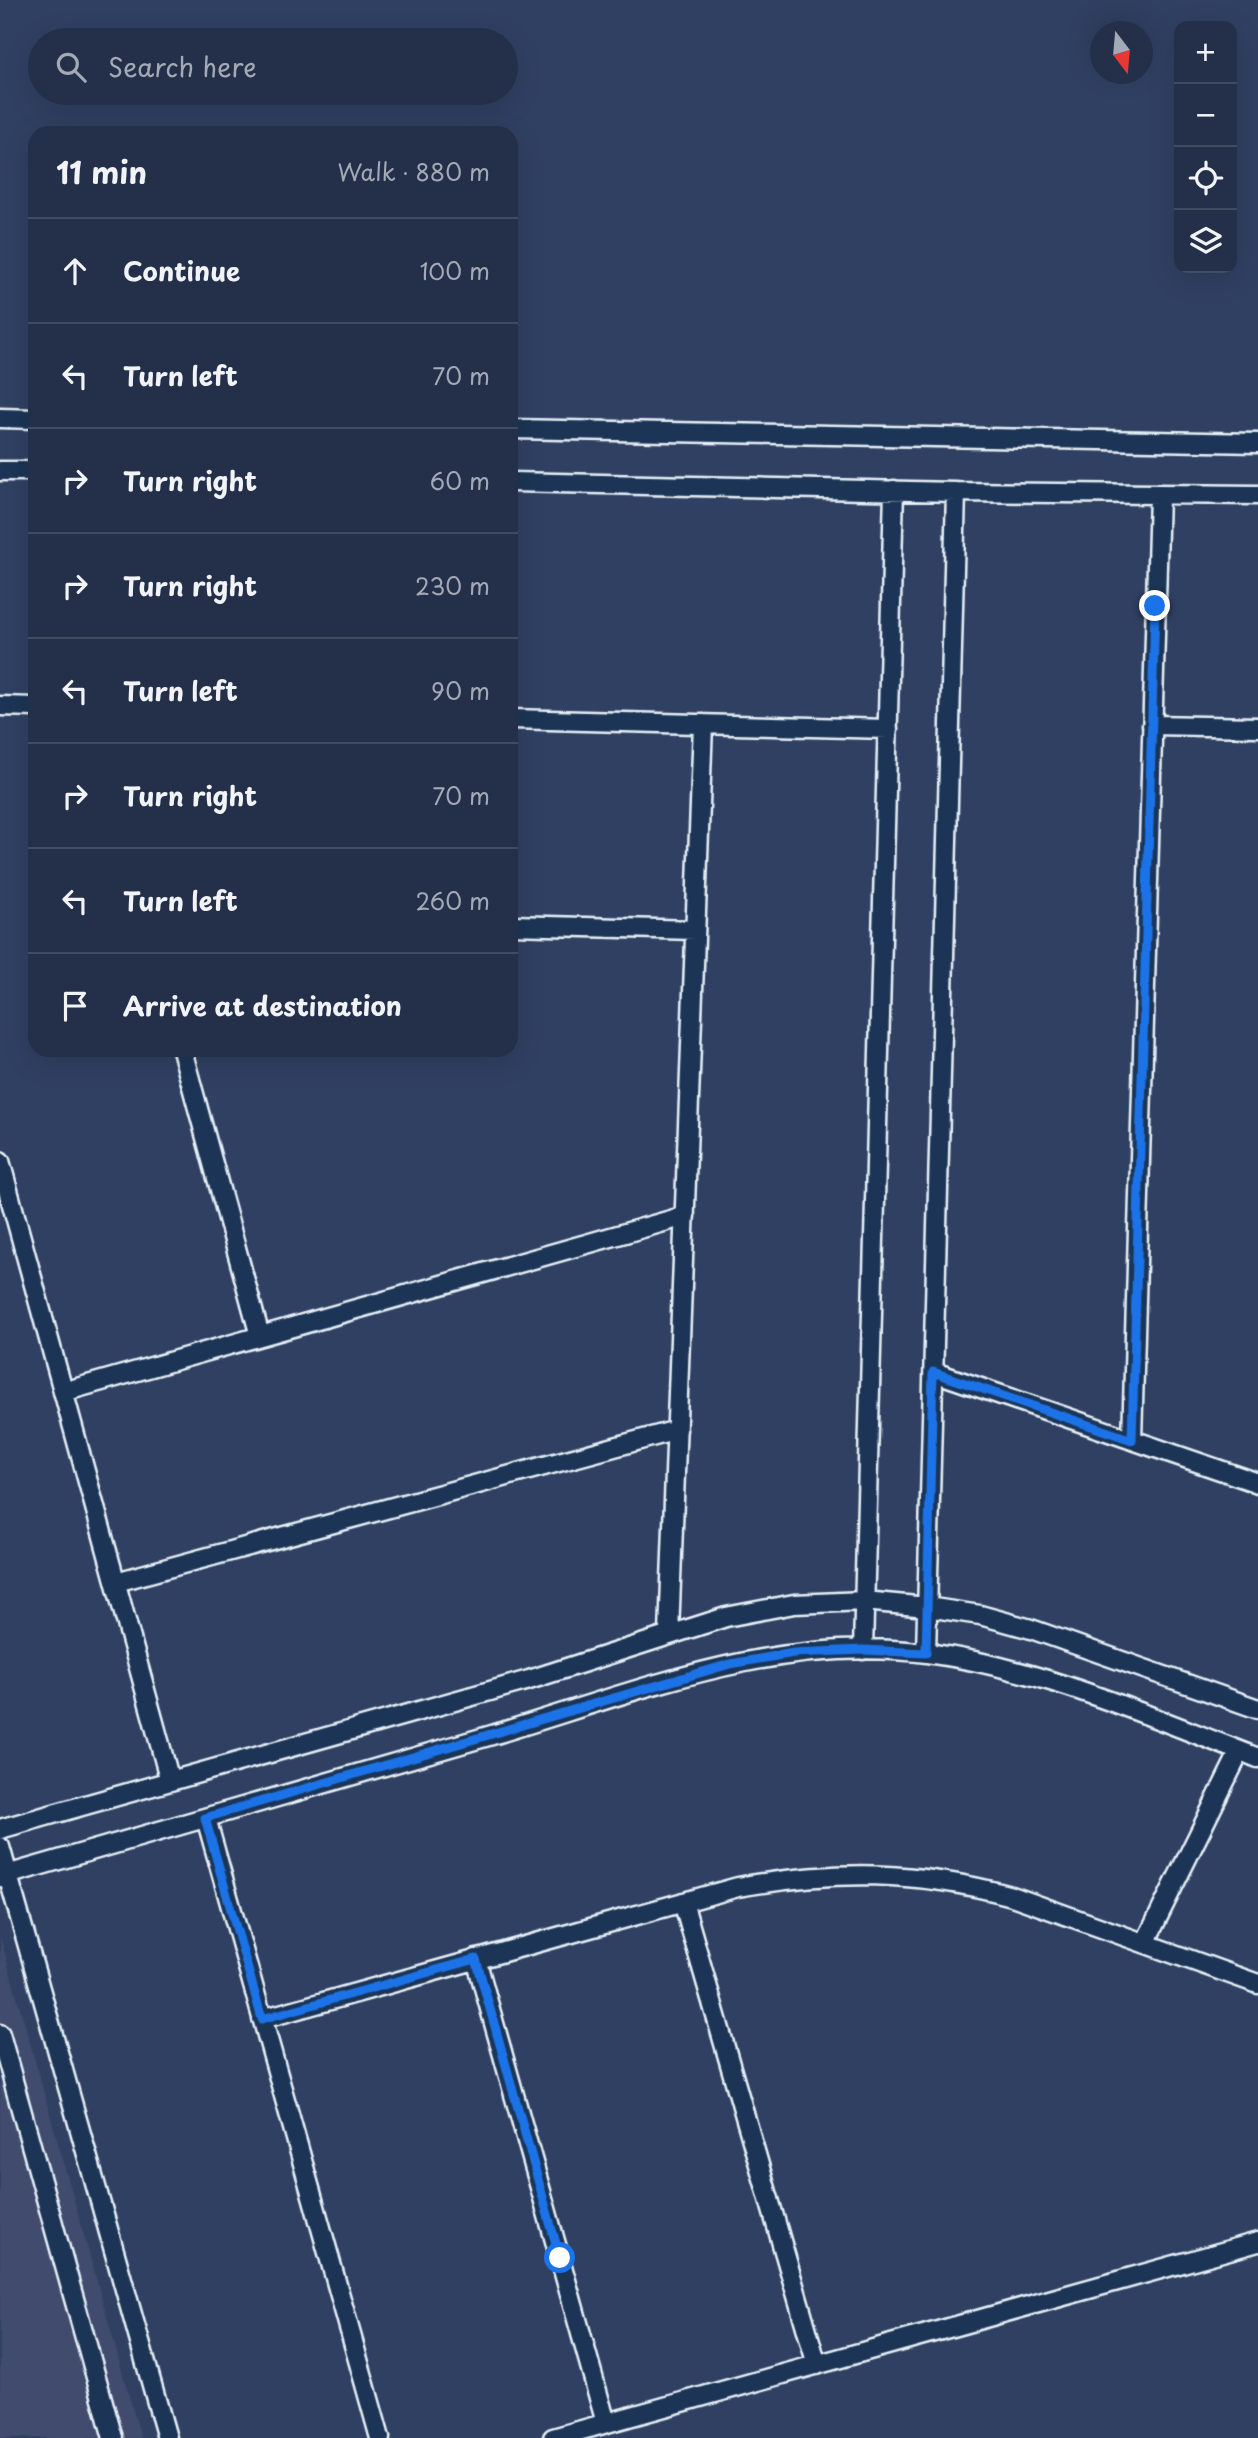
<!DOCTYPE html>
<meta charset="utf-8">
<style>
:root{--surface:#24304a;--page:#303c54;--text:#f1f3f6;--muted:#a3a9b5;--line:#414b62}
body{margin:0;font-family:"Playpen Sans",sans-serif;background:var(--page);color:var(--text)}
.controls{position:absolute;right:21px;top:21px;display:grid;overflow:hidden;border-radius:14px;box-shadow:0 7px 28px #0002}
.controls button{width:63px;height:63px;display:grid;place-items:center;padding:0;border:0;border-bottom:2px solid var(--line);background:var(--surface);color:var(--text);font:35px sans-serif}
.compass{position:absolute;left:1090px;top:21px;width:63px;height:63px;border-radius:50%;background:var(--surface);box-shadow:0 7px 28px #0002;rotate:164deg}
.stop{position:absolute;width:21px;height:21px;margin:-16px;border:5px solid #1a73e8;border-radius:50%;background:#fff}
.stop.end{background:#1a73e8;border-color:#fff;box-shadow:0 2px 7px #0008}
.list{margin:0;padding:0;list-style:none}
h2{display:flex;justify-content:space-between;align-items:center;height:91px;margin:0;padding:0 28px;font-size:30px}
h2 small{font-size:23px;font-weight:400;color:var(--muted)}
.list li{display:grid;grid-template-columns:46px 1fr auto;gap:21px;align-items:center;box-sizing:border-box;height:105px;padding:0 28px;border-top:2px solid var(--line)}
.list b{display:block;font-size:26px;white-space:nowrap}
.list em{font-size:23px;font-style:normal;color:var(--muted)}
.icon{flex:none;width:38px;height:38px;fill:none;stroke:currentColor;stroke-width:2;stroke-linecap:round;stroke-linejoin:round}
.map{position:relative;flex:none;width:1258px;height:2438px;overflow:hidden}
.search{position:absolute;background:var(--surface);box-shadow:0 7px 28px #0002;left:28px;top:28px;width:490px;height:77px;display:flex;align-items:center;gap:18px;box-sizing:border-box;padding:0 24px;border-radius:38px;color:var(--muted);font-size:26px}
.panel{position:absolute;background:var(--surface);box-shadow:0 7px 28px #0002;left:28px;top:126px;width:490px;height:931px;border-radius:21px}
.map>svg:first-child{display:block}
</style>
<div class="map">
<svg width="1258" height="2438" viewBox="0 0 1258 2438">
<rect width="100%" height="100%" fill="#304062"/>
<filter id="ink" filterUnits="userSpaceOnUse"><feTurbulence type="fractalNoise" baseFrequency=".0143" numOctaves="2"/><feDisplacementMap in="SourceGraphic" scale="14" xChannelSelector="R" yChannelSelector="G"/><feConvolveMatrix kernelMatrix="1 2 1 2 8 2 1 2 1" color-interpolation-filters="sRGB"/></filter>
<g filter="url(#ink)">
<path fill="#414b6d" d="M0 1936 141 2438H0Z"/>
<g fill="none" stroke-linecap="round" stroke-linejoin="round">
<defs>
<path id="minor" d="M0 418 35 419
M511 429 1258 443
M0 471H35
M511 482 956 492 1258 495
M0 706 35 707
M511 719 888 729
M1152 725 1258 727
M511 925 695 930
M182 1050 260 1336
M0 1161 170 1781
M934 1372 1258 1483
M63 1392 685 1216
M1132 1440 1159 495
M116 1582 677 1430
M669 1634 703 724
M863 1650 894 490
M926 1653 956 492
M206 1818 380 2438
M0 1829 529 1680 726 1617 794 1604 864 1601 927 1607 980 1615 1031 1629 1258 1709
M0 1847 167 2438
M0 1877C164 1830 328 1782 492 1735 634 1693 776 1633 927 1653 1042 1668 1150 1717 1258 1758
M683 1902 817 2365
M1145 1943 1240 1751
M476 1959 606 2423
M262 2019 738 1887C835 1870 916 1870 1012 1896L1258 1984
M0 2034 113 2438
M553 2438 1258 2242"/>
</defs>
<use href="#minor" stroke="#e8f1f8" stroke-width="23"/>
<use href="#minor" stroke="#1d3557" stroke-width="18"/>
</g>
</g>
<g fill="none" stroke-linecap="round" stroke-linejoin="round" filter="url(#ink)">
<path stroke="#1a73e8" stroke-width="9" d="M560 2258 476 1959 262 2019 205 1818 730 1664 794 1653 863 1650 926 1653 933 1372 1132 1440 1155 606"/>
</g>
</svg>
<div class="controls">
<button>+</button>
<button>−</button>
<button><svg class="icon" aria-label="locate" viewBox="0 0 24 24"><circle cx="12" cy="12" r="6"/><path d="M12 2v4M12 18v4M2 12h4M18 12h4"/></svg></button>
<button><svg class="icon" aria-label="layers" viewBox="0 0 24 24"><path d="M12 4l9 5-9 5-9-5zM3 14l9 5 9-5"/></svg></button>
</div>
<svg class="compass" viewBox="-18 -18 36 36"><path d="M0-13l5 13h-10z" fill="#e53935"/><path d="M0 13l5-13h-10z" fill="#a3a9b5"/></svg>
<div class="stop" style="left:560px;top:2258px"></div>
<div class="stop end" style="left:1155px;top:606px"></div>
<div class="search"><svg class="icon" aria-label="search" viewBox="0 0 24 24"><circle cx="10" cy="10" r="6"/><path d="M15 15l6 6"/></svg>Search here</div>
<section class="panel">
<h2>11 min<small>Walk · 880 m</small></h2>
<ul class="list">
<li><svg class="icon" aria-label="ahead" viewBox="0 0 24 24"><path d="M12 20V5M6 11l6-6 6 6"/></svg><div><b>Continue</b></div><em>100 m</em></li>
<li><svg class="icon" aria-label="left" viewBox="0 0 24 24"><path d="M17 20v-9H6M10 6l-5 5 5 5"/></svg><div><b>Turn left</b></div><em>70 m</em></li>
<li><svg class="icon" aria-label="right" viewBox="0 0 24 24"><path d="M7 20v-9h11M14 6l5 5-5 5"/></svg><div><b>Turn right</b></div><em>60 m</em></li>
<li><svg class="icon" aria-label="right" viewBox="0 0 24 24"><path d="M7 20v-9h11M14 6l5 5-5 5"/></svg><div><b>Turn right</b></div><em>230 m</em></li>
<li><svg class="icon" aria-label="left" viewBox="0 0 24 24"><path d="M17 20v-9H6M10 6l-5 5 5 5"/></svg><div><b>Turn left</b></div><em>90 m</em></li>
<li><svg class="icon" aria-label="right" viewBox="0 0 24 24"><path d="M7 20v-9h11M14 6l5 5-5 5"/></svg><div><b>Turn right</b></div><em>70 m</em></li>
<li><svg class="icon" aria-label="left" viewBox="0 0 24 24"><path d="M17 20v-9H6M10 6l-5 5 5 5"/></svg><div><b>Turn left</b></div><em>260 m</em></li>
<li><svg class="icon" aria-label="arrive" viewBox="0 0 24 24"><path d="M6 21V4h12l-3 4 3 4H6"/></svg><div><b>Arrive at destination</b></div></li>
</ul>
</section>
</div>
